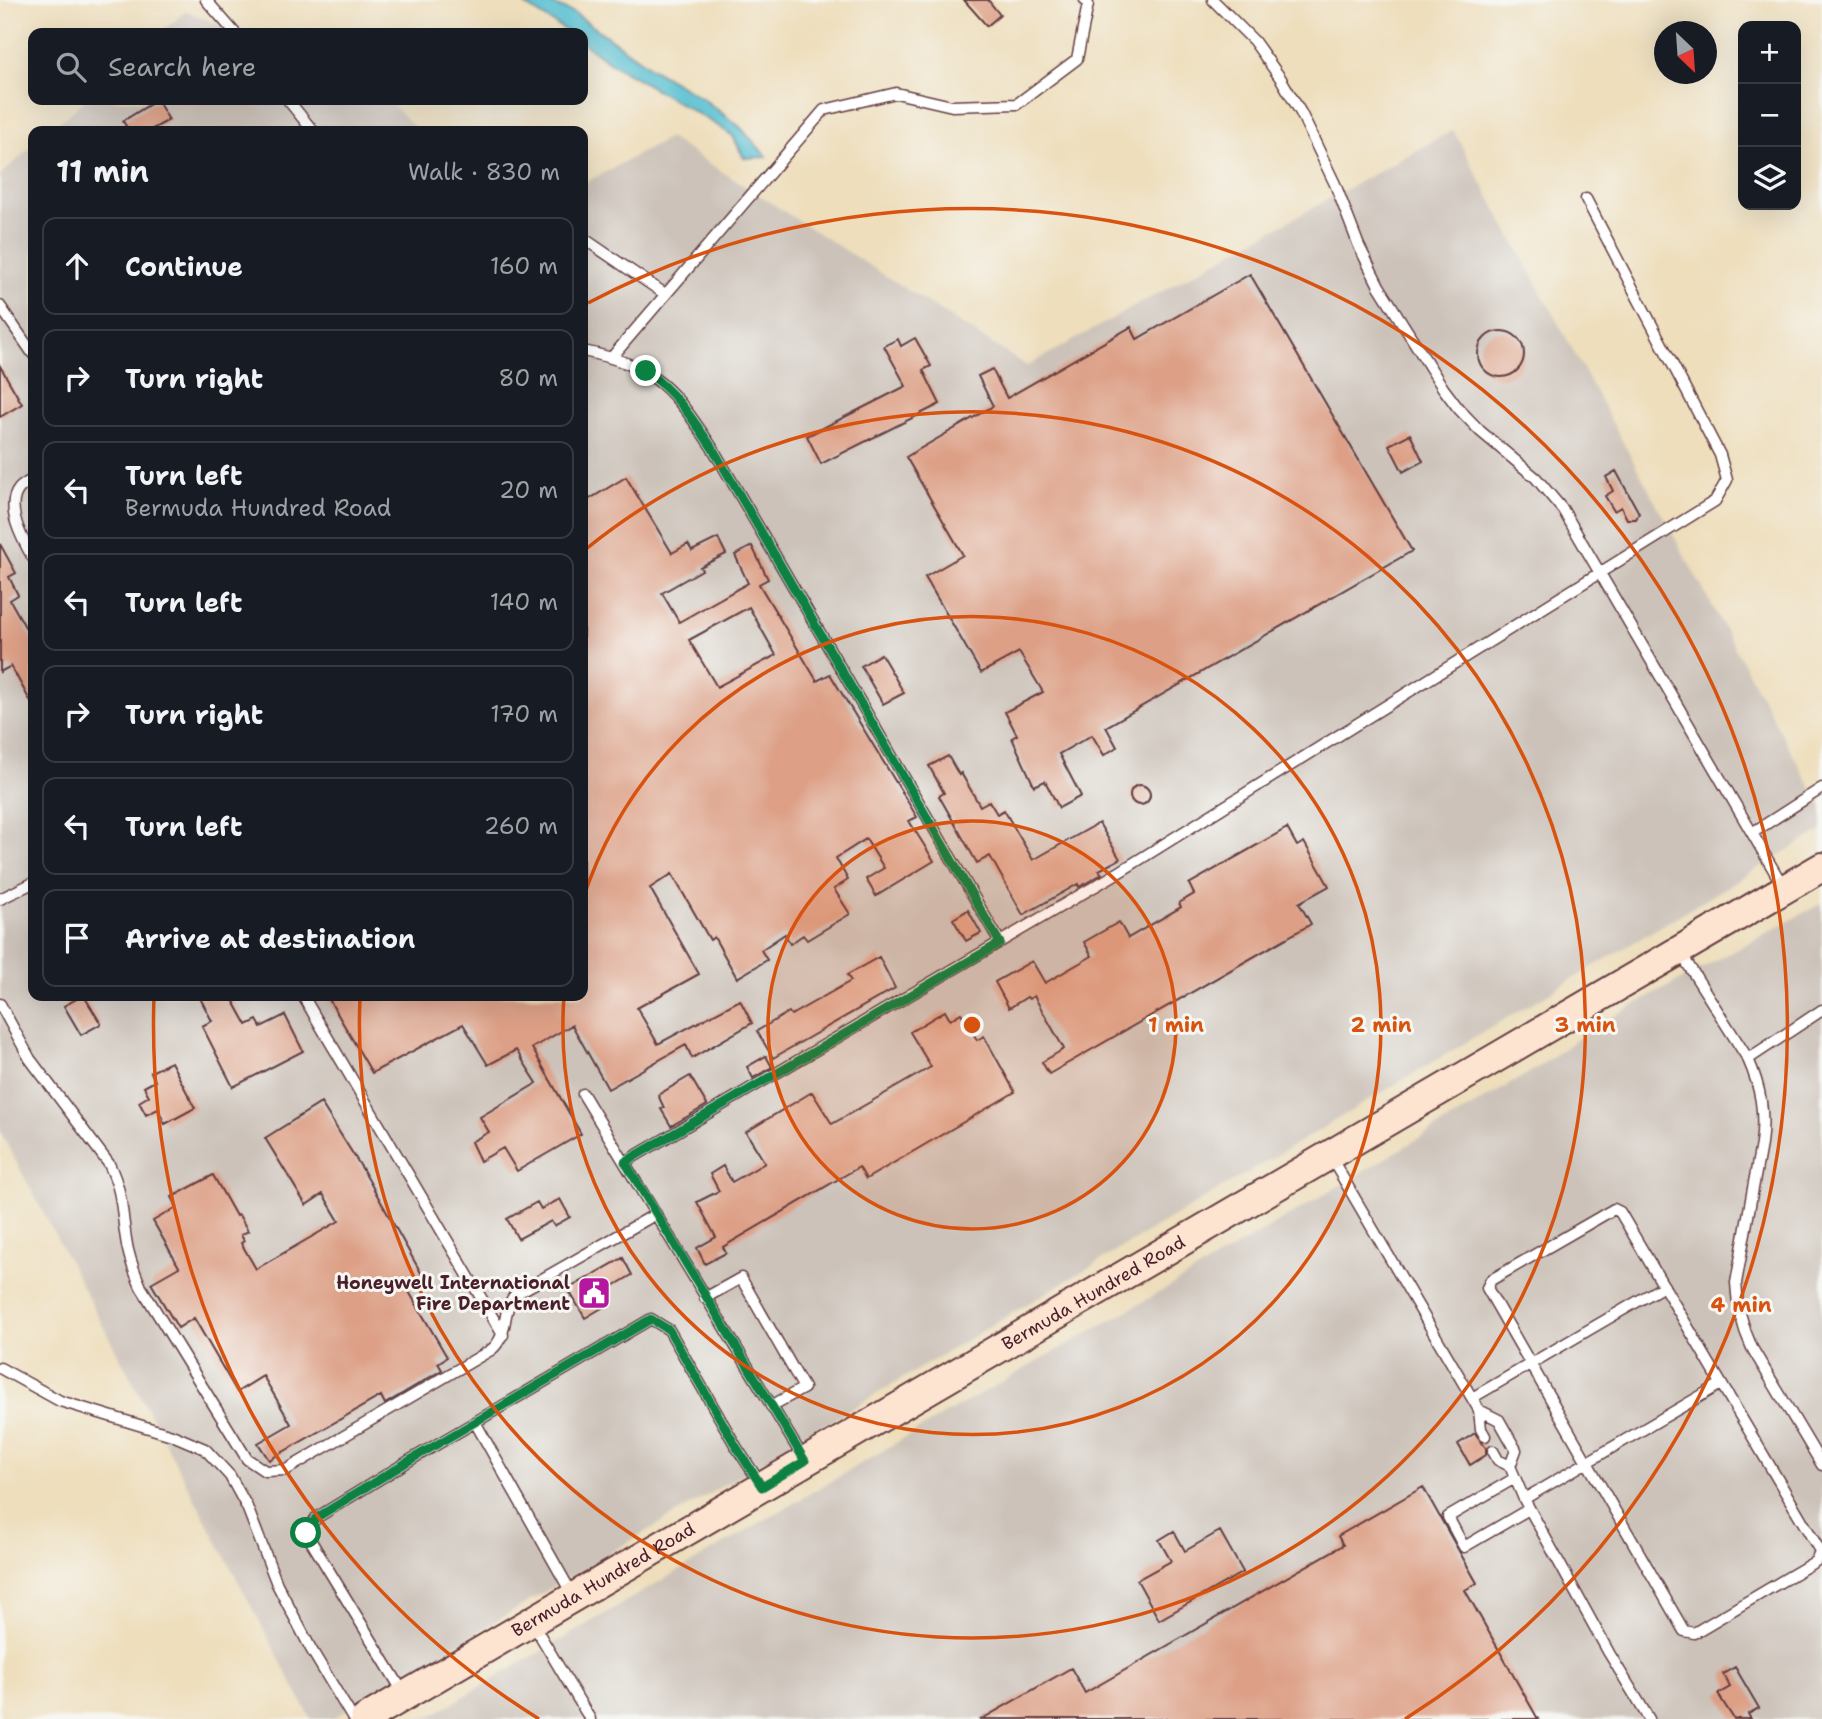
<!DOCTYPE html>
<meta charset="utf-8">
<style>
:root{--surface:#171b24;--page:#242831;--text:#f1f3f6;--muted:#9ea1a6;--line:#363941}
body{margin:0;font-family:"Shantell Sans",sans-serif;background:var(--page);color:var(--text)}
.controls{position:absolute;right:21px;top:21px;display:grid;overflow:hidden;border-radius:14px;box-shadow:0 7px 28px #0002}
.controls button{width:63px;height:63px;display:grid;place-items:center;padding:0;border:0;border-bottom:2px solid var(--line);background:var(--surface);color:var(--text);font:35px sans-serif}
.compass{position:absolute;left:1654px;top:21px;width:63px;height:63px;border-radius:50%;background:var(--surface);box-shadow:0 7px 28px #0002;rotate:155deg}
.stop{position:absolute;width:21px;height:21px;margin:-16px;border:5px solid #0b8043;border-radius:50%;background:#fff}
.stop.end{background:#0b8043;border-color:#fff;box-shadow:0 2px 7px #0008}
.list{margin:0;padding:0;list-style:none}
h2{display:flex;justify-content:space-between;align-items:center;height:91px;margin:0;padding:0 28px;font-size:30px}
h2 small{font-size:23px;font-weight:400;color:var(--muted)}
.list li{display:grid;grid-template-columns:46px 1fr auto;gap:21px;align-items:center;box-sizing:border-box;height:98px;margin:0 14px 14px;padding:0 14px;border:2px solid var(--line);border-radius:14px}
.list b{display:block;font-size:26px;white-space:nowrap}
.list p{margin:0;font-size:23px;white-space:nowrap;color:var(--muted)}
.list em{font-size:23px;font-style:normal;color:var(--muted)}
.icon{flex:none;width:38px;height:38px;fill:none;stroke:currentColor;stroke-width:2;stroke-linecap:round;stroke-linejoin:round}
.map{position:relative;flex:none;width:1822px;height:1719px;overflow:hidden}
.search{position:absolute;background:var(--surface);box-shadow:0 7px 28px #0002;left:28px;top:28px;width:560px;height:77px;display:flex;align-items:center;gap:18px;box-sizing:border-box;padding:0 24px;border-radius:14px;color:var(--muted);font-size:26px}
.panel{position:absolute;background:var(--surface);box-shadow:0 7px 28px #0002;left:28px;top:126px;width:560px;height:875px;border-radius:14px}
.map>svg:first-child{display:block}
</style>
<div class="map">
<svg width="1822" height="1719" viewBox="0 0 1822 1719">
<rect width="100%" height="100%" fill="#f6f6f2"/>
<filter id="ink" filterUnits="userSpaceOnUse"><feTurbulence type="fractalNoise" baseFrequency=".0143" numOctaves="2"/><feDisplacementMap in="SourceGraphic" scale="14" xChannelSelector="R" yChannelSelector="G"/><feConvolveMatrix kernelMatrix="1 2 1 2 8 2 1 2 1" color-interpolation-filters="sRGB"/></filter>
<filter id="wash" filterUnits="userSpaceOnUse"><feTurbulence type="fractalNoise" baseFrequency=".00686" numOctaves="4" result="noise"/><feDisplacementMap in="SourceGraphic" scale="28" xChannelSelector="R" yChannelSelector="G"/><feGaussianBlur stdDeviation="1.57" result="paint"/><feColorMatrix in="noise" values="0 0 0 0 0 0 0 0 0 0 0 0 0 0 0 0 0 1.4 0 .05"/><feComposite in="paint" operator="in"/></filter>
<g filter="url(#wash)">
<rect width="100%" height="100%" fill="#eedebc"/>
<path fill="#ccc2b9" d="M186 11 237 33H160Z
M85 100H388L418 131H50Z
M1453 130 1822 808V830L332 1719H311L0 1131V175L33 146V996H583V184L669 138 1027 366Z
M1822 903V1719H412L429 1717 947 1413 1169 1287 1539 1067 1592 1028Z"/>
<path fill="#55bfd1" stroke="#506f7e" stroke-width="2" d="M517 0H542L574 13 651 68 702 98 740 127 767 157 744 158 733 136 720 127 609 62 583 43V33H570Z"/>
<g id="blocks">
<path fill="#dda087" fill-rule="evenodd" d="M964 0H988L1000 15 987 26Z
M157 100 169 120 149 131H129L123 121Z
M1250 274 1412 551 1106 727 1117 747 1104 755 1092 735 1059 754 1081 796 1059 808 1045 781 1034 786 1012 738 1017 735 1005 712 1043 692 1019 652 981 673 925 577 963 555 906 457 993 406 978 376 992 369 1007 398 1131 327 1137 339Z
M1478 354a23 23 0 1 1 46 0a23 23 0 1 1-46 0Z
M915 338 931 366 923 370 940 404 821 464 807 436 906 386 884 346 898 339 901 346Z
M0 366 22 404 0 417Z
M1410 434 1423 461 1403 472 1389 445Z
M1616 471 1639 513 1636 519H1627L1621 507 1614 511 1605 496 1613 491 1606 477Z
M626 477 672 553 688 544 692 551 718 538 726 554 700 567 702 570 662 593 679 622 748 583 735 555 752 546 768 579 759 584 817 681 830 674 917 817 909 821 934 861 876 896 866 879 884 868 866 839 836 858 848 880 834 889 850 914 807 940 803 935 790 944 785 934 761 950 767 960 737 978 714 937 710 940 672 874 650 888 699 974 637 1008 658 1044 740 1000 752 1023 692 1058 686 1045 608 1089 572 1025 532 1048 581 1134 517 1171 503 1148 480 1161 471 1142 489 1132 480 1117 537 1083 516 1050 488 1065 463 1024 372 1073 327 996H583V503ZM749 607 776 655 717 687 689 640Z
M0 544 16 573 9 577 18 595 10 600 33 641V706L11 666 0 672Z
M881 654 904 693 883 704 861 666Z
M948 756 959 775 961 773 980 806 989 801 997 814 1004 810 1033 860 1099 823 1120 859 1099 870 1102 874 1079 887 1078 884 1023 915 990 856 977 863 939 796 944 793 929 766Z
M1130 795a10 10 0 1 1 20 0a10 10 0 1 1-20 0Z
M1287 828 1297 846 1304 842 1329 886 1299 903 1311 924 1049 1074 1042 1062 1064 1049 1034 996 1029 999 1027 997 1009 1008 995 982 1032 961 1045 983 1092 956 1084 942 1119 922 1128 938 1181 907 1179 903 1194 894 1189 884Z
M968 910 981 933 966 941 953 919Z
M879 957 895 988 773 1058 757 1031 789 1012 791 1015 851 981 847 975Z
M82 996H84L101 1024 81 1035 64 1006Z
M199 996H231L247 1025 257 1020 261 1027 285 1015 303 1051 233 1087 202 1026 212 1021Z
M945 1011 950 1020 961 1013 977 1040 984 1036 1015 1092 866 1179 859 1167 723 1247 726 1253 705 1264 697 1248 716 1237 697 1202 719 1191 710 1174 723 1166 732 1182 765 1163 746 1132 812 1092 832 1124 931 1067 910 1032Z
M766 1056 772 1067 753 1078 747 1067Z
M171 1062 195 1108 165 1124 158 1109 146 1115 139 1102 149 1096 144 1087 155 1081 151 1072Z
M690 1076 707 1105 671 1126 661 1109 664 1108 658 1095Z
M321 1103 363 1170 425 1280 408 1290 447 1357 438 1363 442 1370 385 1404 381 1396 269 1460 258 1443 291 1424 263 1376 237 1392 194 1318 178 1328 151 1283 179 1267 153 1221 177 1207 172 1197 213 1175 236 1216 239 1215 248 1231 241 1235 244 1241 241 1243 256 1269 339 1221 323 1194 306 1205 265 1138Z
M560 1199 570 1217 554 1226 551 1221 518 1239 507 1219 537 1202 541 1209Z
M623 1258 632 1275 605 1291 612 1302 585 1318 568 1289Z
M1475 1433 1486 1448V1455L1470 1465 1458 1444Z
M1423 1487 1477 1583 1465 1590 1538 1719H982L1071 1668 1085 1693 1343 1545 1338 1536Z
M1174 1531 1185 1551 1220 1531 1243 1572 1159 1620 1137 1580 1171 1561 1159 1540Z
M1735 1667 1759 1708 1748 1714 1751 1719H1734L1718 1694 1730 1687 1723 1674Z"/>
</g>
</g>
<g filter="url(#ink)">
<use href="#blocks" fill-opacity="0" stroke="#633c41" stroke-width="2"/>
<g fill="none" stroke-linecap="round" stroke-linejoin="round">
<defs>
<path id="lane" d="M206 0 235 33
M1213 0 1254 41 1281 79 1301 113 1335 184 1359 246 1379 286 1443 388 1458 408 1480 431 1536 478 1563 510 1783 886
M288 100 313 131
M583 238 665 294
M0 306 33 354
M583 351C657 366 673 389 713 449L1000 942
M612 357 824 110 896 93 952 106 1017 104 1077 59 1088 4 1085 0
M33 479C29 482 22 485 19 489 4 507 23 541 33 558
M1752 833 1822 788
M0 899 33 883
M1680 952 1748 1059C1761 1088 1765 1113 1761 1144L1736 1283C1737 1307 1742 1326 1752 1348L1822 1465
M303 996 503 1335
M0 1004 30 1059 109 1164C123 1193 121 1208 126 1239 128 1256 134 1271 141 1287L247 1459 265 1471 286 1470 491 1350C510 1335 500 1311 516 1294L656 1214
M1748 1059 1822 1010
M583 1094 805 1461
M1330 1156 1479 1410 1481 1429 1485 1436
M625 1162 1121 871 1715 501 1727 480 1720 455 1586 199
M1614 1209 1620 1212 1820 1551 1816 1561 1694 1633 1684 1631 1487 1288 1491 1280Z
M705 1298 741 1278 804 1388 771 1406
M0 1368 60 1401 172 1435 205 1449 230 1476 247 1507 277 1584 311 1649 353 1719
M1472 1398 1664 1286
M1479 1410 1499 1420 1516 1450 1510 1466 1524 1499
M475 1422 572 1594
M1493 1451 1498 1460 1510 1466
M1515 1478 1448 1517 1464 1547 1529 1509
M532 1622 590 1719
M403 1692 306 1533 316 1518 412 1459 651 1319 669 1330 737 1448 762 1486
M1649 1719 1609 1653 1524 1499 1721 1384"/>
<g id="secondary">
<path id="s1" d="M365 1719 1822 867"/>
</g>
</defs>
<use href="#lane" stroke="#633c41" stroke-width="13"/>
<use href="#secondary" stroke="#633c41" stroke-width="32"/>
<use href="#lane" stroke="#fff" stroke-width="10"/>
<use href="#secondary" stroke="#fde4d1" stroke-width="28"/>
</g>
</g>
<g fill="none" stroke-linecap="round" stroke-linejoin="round" filter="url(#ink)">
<path stroke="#0b8043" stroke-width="9" d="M306 1533 316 1518 412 1459 651 1319 669 1330 737 1448 762 1487 805 1461 625 1162 1000 943 713 449C692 418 677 394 646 371"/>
</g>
<circle cx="972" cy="1025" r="204" fill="#d8530f" fill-opacity=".12"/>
<g fill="none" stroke="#d8530f" stroke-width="3.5">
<circle cx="972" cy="1025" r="204"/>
<path d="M583 899A409 409 0 1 1 564 996"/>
<path d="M586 549A613 613 0 1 1 360 998"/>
<path d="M539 1719A818 818 0 0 1 154 996M588 303A818 818 0 0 1 1405 1719"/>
</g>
<defs>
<symbol id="civic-square" viewBox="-11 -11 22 22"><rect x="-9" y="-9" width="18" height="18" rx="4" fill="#b5179e" stroke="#f6f6f2"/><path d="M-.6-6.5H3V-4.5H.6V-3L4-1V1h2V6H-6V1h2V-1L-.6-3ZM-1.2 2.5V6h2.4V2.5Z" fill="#fff"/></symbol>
</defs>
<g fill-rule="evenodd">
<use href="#civic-square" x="575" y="1274" width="38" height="38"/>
</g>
<g text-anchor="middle" stroke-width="6" stroke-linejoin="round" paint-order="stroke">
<g font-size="18" font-weight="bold" fill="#4a1f2b" stroke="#f6f6f2" text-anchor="end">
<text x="570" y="1289">Honeywell International<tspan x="570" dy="21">Fire Department</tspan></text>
</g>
<g font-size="18" fill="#4a1f2b" stroke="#f6f6f2">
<text dy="6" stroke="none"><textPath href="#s1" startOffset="844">Bermuda Hundred Road</textPath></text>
<text dy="6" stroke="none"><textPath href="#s1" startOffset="276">Bermuda Hundred Road</textPath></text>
</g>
</g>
<circle cx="972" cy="1025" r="10" fill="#d8530f" stroke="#f6f6f2" stroke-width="3.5"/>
<g font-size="21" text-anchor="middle" font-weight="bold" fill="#d8530f" stroke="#f6f6f2" stroke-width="6" stroke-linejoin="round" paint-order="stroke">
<text x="1176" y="1032">1 min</text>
<text x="1381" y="1032">2 min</text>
<text x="1585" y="1032">3 min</text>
<text x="1741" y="1312">4 min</text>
</g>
</svg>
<div class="controls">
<button>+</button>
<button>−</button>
<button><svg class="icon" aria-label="layers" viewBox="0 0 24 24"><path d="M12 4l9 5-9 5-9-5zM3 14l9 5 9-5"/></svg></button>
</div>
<svg class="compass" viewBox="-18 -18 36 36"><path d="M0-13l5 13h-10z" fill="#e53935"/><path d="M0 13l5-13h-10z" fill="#9ea1a6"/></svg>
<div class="stop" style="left:306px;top:1533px"></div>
<div class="stop end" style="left:646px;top:371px"></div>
<div class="search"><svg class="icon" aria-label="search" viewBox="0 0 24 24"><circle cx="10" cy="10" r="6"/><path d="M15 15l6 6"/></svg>Search here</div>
<section class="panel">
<h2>11 min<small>Walk · 830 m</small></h2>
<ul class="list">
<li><svg class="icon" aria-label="ahead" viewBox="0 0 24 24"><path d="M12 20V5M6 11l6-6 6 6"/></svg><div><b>Continue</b></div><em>160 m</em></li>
<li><svg class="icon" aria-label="right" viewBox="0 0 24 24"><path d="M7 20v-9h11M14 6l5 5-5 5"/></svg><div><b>Turn right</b></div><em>80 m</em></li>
<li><svg class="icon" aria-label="left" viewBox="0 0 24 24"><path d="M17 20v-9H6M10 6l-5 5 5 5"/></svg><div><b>Turn left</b><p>Bermuda Hundred Road</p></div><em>20 m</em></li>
<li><svg class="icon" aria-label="left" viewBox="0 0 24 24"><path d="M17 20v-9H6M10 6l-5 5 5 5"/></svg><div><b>Turn left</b></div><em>140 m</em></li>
<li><svg class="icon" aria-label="right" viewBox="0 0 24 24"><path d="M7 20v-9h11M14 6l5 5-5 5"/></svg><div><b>Turn right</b></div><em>170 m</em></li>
<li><svg class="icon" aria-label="left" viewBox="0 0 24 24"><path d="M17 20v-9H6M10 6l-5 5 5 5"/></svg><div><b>Turn left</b></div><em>260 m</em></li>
<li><svg class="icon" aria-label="arrive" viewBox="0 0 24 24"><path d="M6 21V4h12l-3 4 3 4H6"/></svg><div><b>Arrive at destination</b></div></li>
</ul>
</section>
</div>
